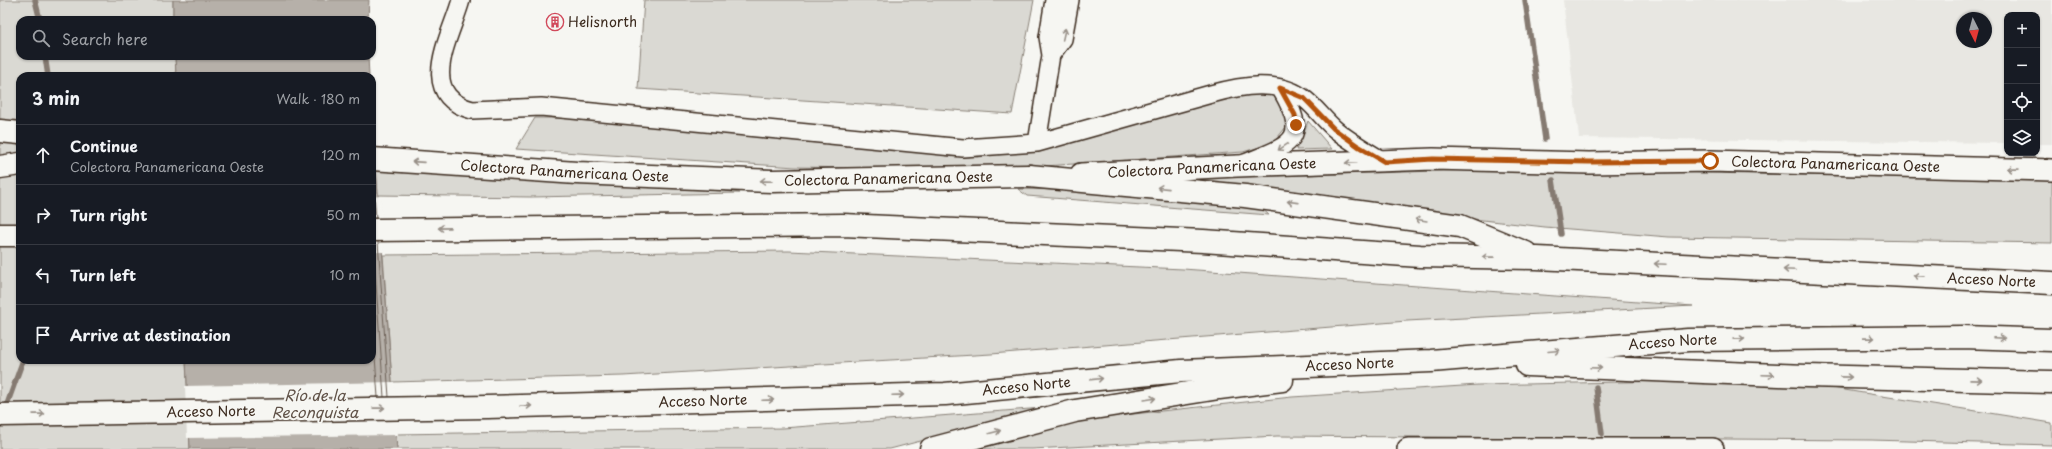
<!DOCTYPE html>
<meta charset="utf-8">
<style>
:root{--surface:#171b24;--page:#20242c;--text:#f1f3f6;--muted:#9ea1a6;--line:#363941}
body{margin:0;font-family:"Playpen Sans",sans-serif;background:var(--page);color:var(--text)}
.controls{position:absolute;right:12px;top:12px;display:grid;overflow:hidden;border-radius:8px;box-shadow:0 1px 3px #0004}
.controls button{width:36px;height:36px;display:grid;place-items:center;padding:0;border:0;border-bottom:1px solid var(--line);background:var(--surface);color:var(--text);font:20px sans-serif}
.compass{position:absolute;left:1956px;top:12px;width:36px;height:36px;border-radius:50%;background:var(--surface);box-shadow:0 1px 3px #0004;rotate:174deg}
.stop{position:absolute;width:12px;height:12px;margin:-9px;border:3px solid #b45309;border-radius:50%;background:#fff}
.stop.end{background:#b45309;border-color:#fff;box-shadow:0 1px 4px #0008}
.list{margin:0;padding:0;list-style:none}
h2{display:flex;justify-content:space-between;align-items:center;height:52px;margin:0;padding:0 16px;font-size:17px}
h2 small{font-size:13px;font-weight:400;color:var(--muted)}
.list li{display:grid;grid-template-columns:26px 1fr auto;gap:12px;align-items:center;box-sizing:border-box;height:60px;padding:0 16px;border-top:1px solid var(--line)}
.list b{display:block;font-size:15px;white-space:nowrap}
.list p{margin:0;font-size:13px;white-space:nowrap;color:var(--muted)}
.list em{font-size:13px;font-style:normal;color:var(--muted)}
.icon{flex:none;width:22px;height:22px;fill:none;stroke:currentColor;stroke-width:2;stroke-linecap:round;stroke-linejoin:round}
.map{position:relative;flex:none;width:2052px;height:449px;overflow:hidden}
.search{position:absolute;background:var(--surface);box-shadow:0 1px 3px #0004;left:16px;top:16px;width:360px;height:44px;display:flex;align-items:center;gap:10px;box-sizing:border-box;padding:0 14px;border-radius:12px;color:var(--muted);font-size:15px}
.panel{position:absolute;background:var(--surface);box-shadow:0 1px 3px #0004;left:16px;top:72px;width:360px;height:292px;border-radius:12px}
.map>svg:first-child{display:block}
</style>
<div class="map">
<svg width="2052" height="449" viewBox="0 0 2052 449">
<rect width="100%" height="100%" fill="#f6f6f2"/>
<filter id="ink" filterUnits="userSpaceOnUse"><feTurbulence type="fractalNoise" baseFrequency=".025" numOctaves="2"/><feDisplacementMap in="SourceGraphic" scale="8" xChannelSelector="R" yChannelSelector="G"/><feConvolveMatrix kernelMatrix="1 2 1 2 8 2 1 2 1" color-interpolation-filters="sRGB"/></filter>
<g filter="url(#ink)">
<path fill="#e8e7e2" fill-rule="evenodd" d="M1563 0H2052V144H2037V15H2007V143L1579 138ZM1962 18H1986V42H1962Z"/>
<path fill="#dad9d3" stroke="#8a8278" d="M0 0H173V20H20V56H175L176 76H20V360H186L190 449H0Z
M644 0H1034L1012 114 638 89Z
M1270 92 1285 109 1286 127 1273 143 1243 152 988 170 796 167 516 149 535 118H578L978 157 1036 149 1212 99Z
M1308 121 1332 149 1296 150Z
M375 160 673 184 740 193 531 197 378 195Z
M1507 169 2052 180V243L1669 237 1545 227 1456 217 1168 179Z
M1018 189 1062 190 1259 206 1269 215 1027 196Z
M789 251 1183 269 1693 306 1407 321 991 354 623 376 392 382 383 255Z
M1719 380 1832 388 2052 423V445L1871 440 1277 436 1032 449H952L1059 422 1292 397 1478 385Z
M1069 406 978 426 890 449H397L396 434 783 428Z"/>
<path fill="#b6b0a9" stroke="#857a71" d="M173 0H369L368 20H173Z
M175 56H368L369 76H176Z
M372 114 397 449H190L186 360H372Z"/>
<path fill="#f6f6f2" d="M380 196 384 252H372V197Z
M394 382 398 435 187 438 185 386Z"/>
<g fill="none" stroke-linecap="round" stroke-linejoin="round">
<path stroke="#6c6056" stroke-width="1" d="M372 171 376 218
M373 242 384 397
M378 242 389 397
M372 316 378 397"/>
<path stroke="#857a71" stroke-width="5.5" d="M35 0 40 20
M1525 0 1545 139
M45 56 48 76
M1553 180 1561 234
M1596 387 1602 434
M5 410 23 360"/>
<defs>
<path id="minor" d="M461 0C451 37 415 94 472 110L541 107 963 148 1037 143 1211 94C1240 86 1279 78 1306 100 1317 109 1325 121 1336 130 1351 142 1368 152 1385 162
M1054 0 1048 37 1051 55 1063 39 1070 0
M1037 143 1051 55
M1245 163C1292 144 1311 140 1280 88"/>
<g id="tertiary">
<path id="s1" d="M1081 174 1237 166 1433 159 1589 163 1710 161 2052 170"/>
<path d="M1408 449H1713"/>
</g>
<g id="secondary">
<path id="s2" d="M372 159 577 173 772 181 1029 176"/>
<path d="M0 167 20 164"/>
</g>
<g id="motorway">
<path d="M0 131 20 133"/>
<path d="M1029 176 1245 196 1460 226 1526 253"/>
<path id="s3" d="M372 230 843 225 1203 241 1420 256 1537 258 2052 283"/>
<path d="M0 235H20"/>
<path d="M1527 365 1807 376 2052 382"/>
<path id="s4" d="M0 415 487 407 945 394 1181 371 1431 361 1688 340 1963 337 2052 340"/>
<path d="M931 449 1075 411 1219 388 1282 380"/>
</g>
</defs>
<use href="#minor" stroke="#3b2a1e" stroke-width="20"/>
<use href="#tertiary" stroke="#3b2a1e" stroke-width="24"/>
<use href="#secondary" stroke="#3b2a1e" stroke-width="25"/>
<use href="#motorway" stroke="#3b2a1e" stroke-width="25"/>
<use href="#minor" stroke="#f6f6f2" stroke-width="17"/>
<use href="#tertiary" stroke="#f6f6f2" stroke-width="21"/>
<use href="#secondary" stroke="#f6f6f2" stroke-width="22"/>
<use href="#motorway" stroke="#f6f6f2" stroke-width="22"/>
</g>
<defs><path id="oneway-shaft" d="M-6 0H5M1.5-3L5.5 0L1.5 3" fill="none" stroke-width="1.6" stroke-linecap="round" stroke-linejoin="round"/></defs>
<g stroke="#989088">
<use href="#oneway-shaft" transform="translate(1064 34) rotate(-77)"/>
<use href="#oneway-shaft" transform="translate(1283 147) rotate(146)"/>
<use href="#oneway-shaft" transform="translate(418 162) rotate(-176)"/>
<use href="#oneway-shaft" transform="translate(1351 163) rotate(178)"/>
<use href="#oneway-shaft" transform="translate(2013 169) rotate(-179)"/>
<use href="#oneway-shaft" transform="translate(766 181) rotate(-178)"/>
<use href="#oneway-shaft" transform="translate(1163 188) rotate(-174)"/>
<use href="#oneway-shaft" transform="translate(1293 202) rotate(-173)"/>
<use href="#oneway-shaft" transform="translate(1421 220) rotate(-171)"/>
<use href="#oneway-shaft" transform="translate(444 228) rotate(179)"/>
<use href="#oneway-shaft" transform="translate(1488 257) rotate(-179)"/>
<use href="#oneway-shaft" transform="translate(1660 264) rotate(-177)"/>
<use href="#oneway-shaft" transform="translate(1789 270) rotate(-177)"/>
<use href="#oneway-shaft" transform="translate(1919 276) rotate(-177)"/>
<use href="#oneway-shaft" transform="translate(1869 338) rotate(-1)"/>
<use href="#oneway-shaft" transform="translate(1999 338) rotate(2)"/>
<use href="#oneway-shaft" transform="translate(1739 339) rotate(-1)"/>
<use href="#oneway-shaft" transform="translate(1554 351) rotate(-5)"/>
<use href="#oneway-shaft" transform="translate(1596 368) rotate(2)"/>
<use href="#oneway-shaft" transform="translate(1768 375) rotate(2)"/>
<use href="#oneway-shaft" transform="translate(1846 377) rotate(1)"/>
<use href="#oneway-shaft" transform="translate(1097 379) rotate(-6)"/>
<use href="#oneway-shaft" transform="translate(1976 380) rotate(1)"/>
<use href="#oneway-shaft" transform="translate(898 395) rotate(-2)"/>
<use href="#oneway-shaft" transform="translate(1150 399) rotate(-9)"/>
<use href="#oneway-shaft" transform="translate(768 400) rotate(-2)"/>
<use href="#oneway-shaft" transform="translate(526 406) rotate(-1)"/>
<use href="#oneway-shaft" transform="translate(379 408) rotate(-1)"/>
<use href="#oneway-shaft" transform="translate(39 414) rotate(-1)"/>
<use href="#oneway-shaft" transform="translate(995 432) rotate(-15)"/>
</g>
</g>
<g fill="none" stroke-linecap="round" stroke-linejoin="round" filter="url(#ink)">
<path stroke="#b45309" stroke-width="5" d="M1296 125 1295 115 1280 88 1304 98 1334 129 1358 146 1385 162 1433 159 1589 162 1710 161"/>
</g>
<defs>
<symbol id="building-ring" viewBox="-11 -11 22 22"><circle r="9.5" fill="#f6f6f2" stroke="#d1495b" stroke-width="1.5"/><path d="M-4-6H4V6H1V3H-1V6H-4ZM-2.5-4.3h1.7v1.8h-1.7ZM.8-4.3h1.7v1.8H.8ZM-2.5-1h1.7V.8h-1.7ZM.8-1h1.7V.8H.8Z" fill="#d1495b"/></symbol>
</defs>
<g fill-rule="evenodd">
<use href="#building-ring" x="545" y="12" width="20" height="20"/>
</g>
<g text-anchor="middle" stroke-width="4" stroke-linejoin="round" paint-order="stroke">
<g font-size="14" fill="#3b2a1e" stroke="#f6f6f2" text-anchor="start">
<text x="568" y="27">Helisnorth</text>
</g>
<g font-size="14" fill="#3b2a1e" stroke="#f6f6f2">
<text dy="5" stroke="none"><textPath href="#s1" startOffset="755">Colectora Panamericana Oeste</textPath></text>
<text dy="5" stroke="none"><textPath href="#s1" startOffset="131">Colectora Panamericana Oeste</textPath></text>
<text dy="5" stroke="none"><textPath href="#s2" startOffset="193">Colectora Panamericana Oeste</textPath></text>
<text dy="5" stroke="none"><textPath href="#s2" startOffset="517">Colectora Panamericana Oeste</textPath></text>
<text dy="5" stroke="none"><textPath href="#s3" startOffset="1621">Acceso Norte</textPath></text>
<text dy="5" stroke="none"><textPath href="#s4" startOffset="1675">Acceso Norte</textPath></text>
<text dy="5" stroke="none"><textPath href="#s4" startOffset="1351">Acceso Norte</textPath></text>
<text dy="5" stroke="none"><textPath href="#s4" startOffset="1027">Acceso Norte</textPath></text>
<text dy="5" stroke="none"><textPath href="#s4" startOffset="703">Acceso Norte</textPath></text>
<text dy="5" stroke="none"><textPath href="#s4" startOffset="211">Acceso Norte</textPath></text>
</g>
<g font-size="15" font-style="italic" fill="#605248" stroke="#f6f6f2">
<text x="315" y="401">Río de la<tspan x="315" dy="17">Reconquista</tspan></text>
</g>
</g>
</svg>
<div class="controls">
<button>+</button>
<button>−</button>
<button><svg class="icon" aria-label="locate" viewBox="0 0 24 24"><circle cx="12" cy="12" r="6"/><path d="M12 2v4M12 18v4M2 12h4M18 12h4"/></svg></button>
<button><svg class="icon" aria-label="layers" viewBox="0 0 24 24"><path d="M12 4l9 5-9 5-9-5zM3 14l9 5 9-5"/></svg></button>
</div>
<svg class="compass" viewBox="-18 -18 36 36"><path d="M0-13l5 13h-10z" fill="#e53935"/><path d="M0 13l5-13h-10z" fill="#9ea1a6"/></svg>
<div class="stop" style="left:1710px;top:161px"></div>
<div class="stop end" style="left:1296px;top:125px"></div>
<div class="search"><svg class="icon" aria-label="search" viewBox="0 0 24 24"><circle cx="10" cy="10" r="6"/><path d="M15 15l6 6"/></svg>Search here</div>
<section class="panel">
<h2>3 min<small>Walk · 180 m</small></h2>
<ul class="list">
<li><svg class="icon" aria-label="ahead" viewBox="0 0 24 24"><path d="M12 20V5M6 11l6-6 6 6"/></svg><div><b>Continue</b><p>Colectora Panamericana Oeste</p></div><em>120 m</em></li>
<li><svg class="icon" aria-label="right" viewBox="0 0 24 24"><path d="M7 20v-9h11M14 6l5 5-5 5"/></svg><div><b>Turn right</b></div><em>50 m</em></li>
<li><svg class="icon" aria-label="left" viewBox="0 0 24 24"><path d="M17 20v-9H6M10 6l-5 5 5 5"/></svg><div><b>Turn left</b></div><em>10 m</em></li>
<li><svg class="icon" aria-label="arrive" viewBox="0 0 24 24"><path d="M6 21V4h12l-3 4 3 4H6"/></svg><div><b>Arrive at destination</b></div></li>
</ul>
</section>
</div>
